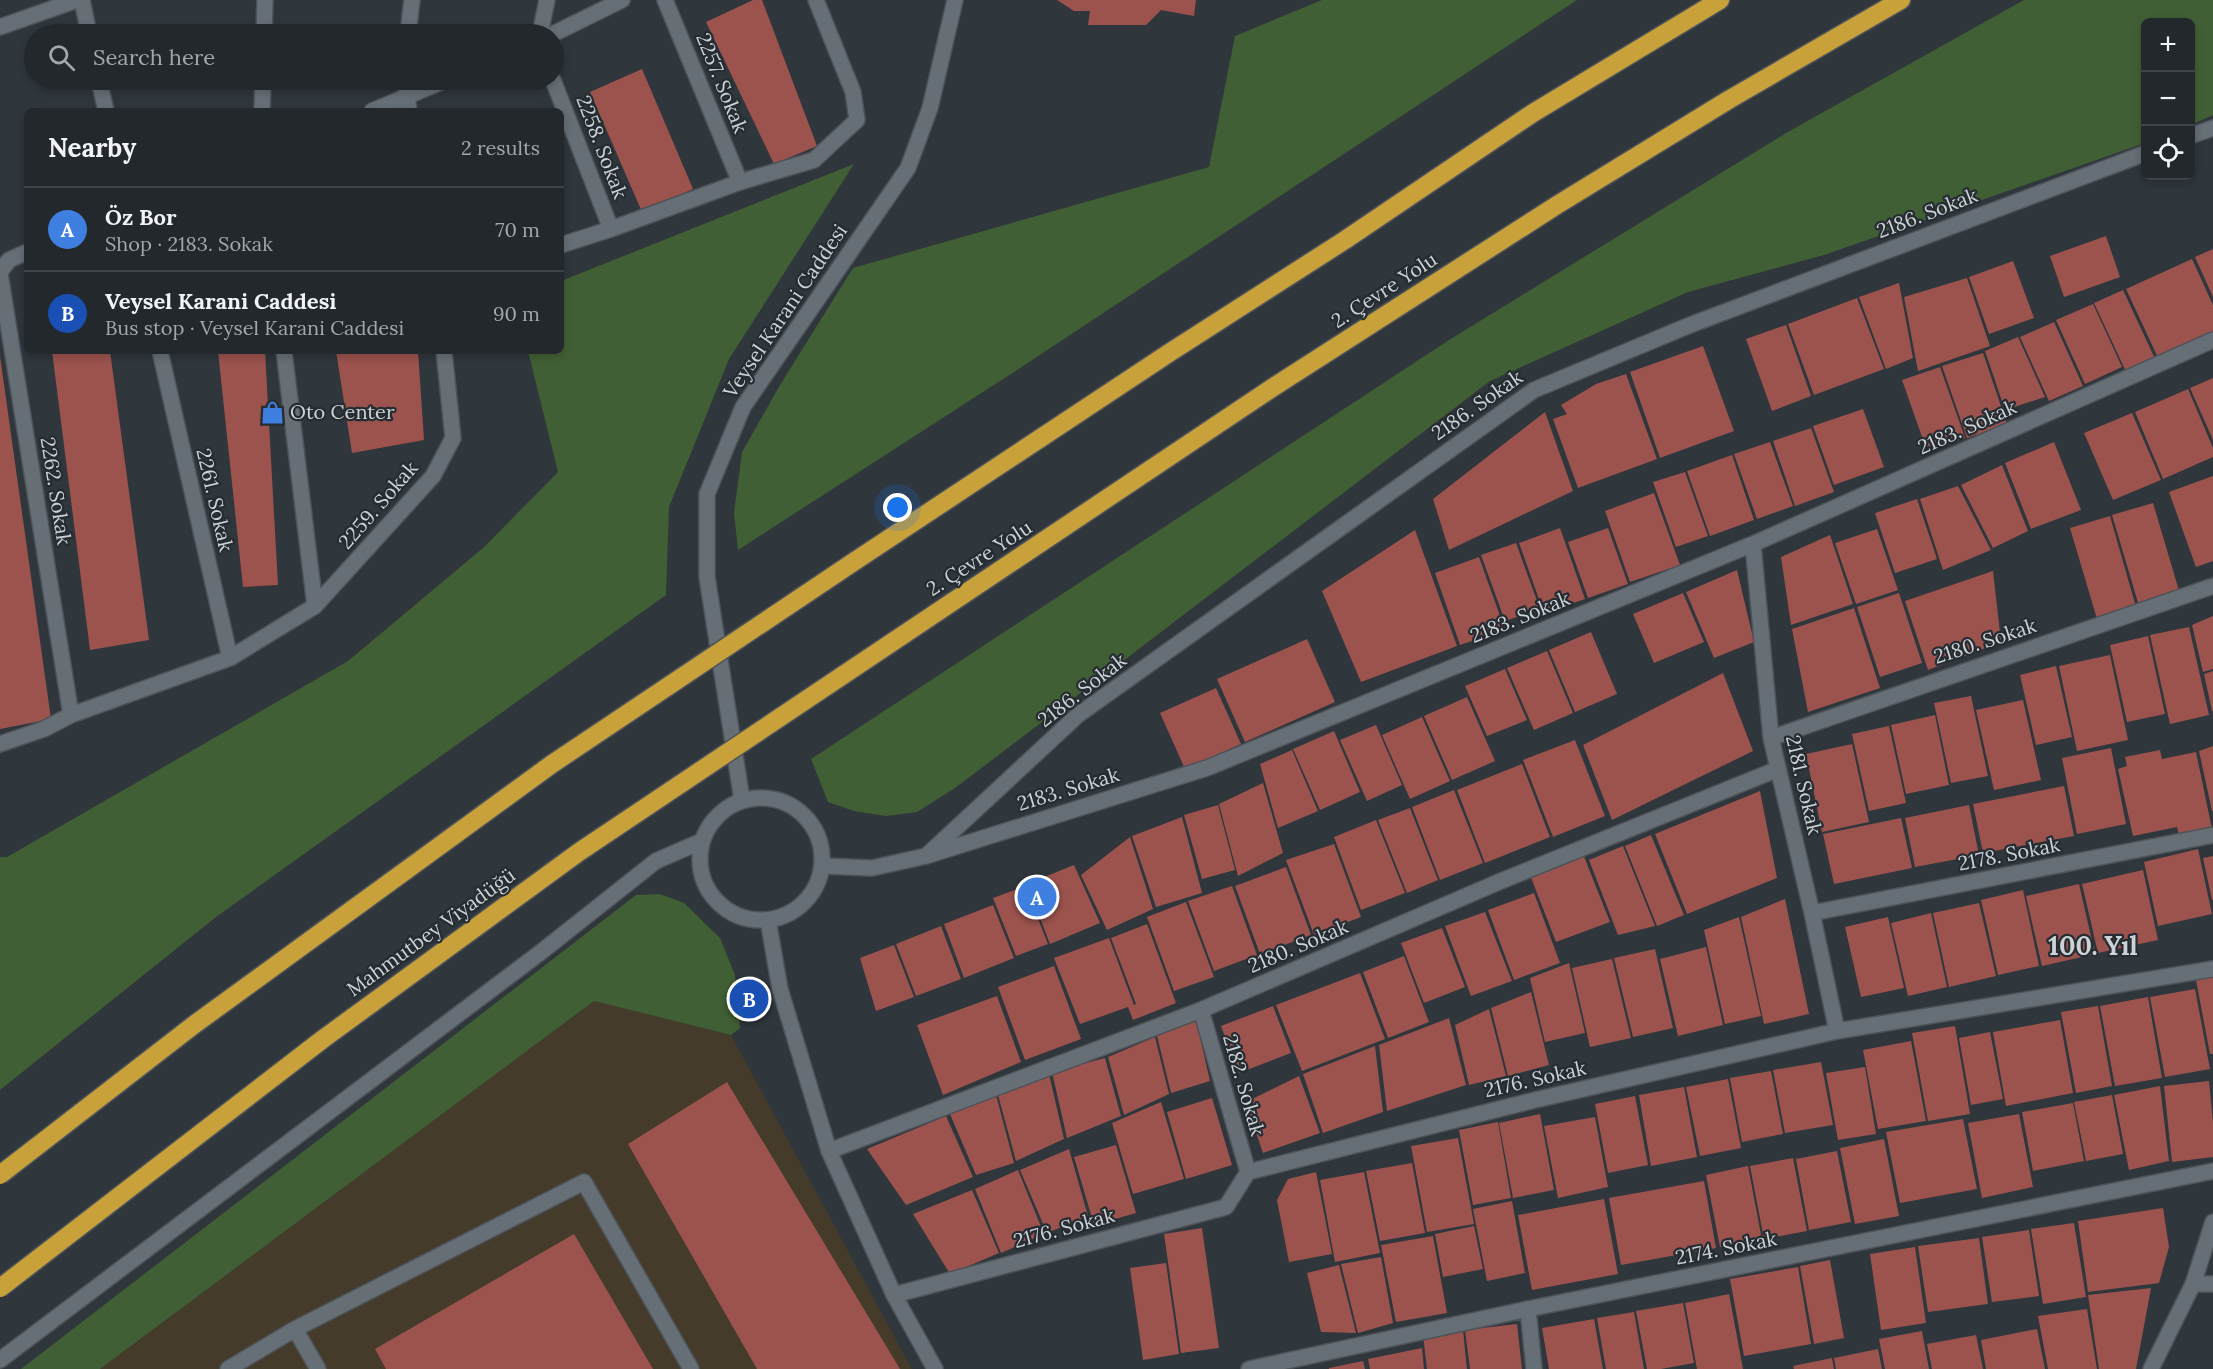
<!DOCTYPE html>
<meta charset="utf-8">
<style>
:root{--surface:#23282d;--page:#2f3439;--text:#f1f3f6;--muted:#a3a6aa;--line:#404449;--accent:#d6ab8b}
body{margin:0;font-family:Lora,serif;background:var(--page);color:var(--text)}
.controls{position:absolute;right:18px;top:18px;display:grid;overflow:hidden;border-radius:9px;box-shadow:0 3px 9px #0003}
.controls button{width:54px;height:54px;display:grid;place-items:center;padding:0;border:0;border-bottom:2px solid var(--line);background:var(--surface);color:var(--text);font:30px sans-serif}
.you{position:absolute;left:898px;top:508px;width:21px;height:21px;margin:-15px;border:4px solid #fff;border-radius:50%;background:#1a73e8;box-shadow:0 0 0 9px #1a73e833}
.badge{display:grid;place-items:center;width:39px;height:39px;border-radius:50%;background:var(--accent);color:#fff;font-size:20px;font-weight:700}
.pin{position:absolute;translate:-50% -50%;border:3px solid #fff;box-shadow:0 2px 6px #0006}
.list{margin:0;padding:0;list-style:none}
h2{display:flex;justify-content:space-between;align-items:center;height:78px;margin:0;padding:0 24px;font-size:26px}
h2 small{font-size:20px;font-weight:400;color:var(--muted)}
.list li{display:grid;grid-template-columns:39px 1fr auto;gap:18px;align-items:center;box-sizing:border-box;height:84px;padding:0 24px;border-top:2px solid var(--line)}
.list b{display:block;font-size:22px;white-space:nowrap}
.list p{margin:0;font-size:20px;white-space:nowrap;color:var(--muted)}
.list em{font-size:20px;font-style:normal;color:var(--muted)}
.icon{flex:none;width:33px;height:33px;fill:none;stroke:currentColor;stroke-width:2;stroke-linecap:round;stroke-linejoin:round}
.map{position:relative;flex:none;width:2213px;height:1369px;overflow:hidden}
.search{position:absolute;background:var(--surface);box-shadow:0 3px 9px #0003;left:24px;top:24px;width:540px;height:66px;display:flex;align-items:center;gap:15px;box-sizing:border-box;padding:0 21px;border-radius:33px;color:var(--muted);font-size:22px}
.panel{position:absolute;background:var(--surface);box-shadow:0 3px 9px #0003;left:24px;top:108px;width:540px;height:246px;border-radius:9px}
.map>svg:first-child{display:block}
</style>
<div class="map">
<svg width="2213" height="1369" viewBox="0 0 2213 1369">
<rect width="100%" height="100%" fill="#2f363c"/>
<path fill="#453b2b" d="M594 1001 731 1035 912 1369H100Z"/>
<path fill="#415f34" d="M1322 0H1577L1014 372 738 550 734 513 742 452 780 385 853 268 1209 167 1235 36Z
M2024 0H2213V115L2191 125 2190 22H2146L2145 143 1824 255 1688 292 1490 381 1148 642 955 788 917 812 886 816 854 811 828 802 811 759 1449 340 1786 133Z
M854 164 729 359 669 507 666 595 216 917 0 1090V857H7L348 661 483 548 558 472 528 351H561V281Z
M660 894 684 903 720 938 735 975 740 1028 731 1035 594 1001 100 1369H21L636 895Z"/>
<path fill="#9c534e" d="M753 0H762L817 146 774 164 706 22Z
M1057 0H1196L1194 16 1161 10 1146 25H1088L1090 11H1074Z
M642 69 693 189 642 212 590 92Z
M2106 236 2120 277 2064 297 2050 256Z
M2213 249V297L2195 257Z
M2192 259 2213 305V337L2160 362 2126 289Z
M2013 261 2034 318 1989 334 1969 277Z
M1967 278 1990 346 1918 371 1904 297Z
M1899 283 1913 358 1886 369 1859 297Z
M2123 290 2157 363 2128 376 2094 303Z
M1857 298 1884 369 1814 395 1788 324Z
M2093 304 2122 367 2085 384 2056 320Z
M2054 322 2083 386 2049 401 2020 337Z
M1786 325 1811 396 1772 411 1746 339Z
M2018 337 2045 397 2005 410 1985 351Z
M1703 346 1734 431 1660 458 1630 372Z
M52 351H110L149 640 90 650Z
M218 351H265L278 585 243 587Z
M336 351H418L424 440 352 453Z
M1983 353 2007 424 1967 438 1942 366Z
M0 356 51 719 0 729Z
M1940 367 1965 438 1927 451 1902 380Z
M1626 374 1657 459 1578 488 1553 419 1567 414 1561 405 1596 384Z
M2213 378V440L2190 388Z
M2188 389 2213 448V457L2163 479 2135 412Z
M1863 409 1884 467 1834 485 1813 426Z
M1545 412 1573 491 1449 550 1433 499Z
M2132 413 2161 480 2113 500 2084 433Z
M1811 428 1834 492 1795 506 1773 441Z
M1770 442 1793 506 1757 519 1734 454Z
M2054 442 2081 510 2031 529 2005 463Z
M1732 455 1754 520 1710 536 1687 471Z
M2002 465 2028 531 1993 548 1961 485Z
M1685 472 1708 536 1676 547 1653 482Z
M2213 476V561L2196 567 2169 492Z
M1958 486 1991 550 1943 570 1920 499Z
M1654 493 1680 565 1630 582 1605 511Z
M1917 499 1937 559 1895 573 1875 513Z
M2153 503 2180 594 2139 606 2112 515Z
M2110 516 2136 607 2097 619 2070 528Z
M1560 528 1585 599 1544 613 1519 543Z
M1608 528 1628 584 1588 598 1568 542Z
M1877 529 1898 590 1856 604 1835 543Z
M1415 530 1457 646 1361 682 1322 591Z
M1830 535 1853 604 1791 625 1781 557Z
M1516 543 1540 609 1505 621 1481 555Z
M1479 557 1505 630 1460 645 1435 573Z
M1737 570 1754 642 1714 658 1686 592Z
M1993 571 2001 642 1928 670 1905 601Z
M1683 593 1704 642 1654 663 1633 614Z
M1899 593 1922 663 1880 677 1857 607Z
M1854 608 1880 688 1808 712 1792 629Z
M2213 616V669L2203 672 2192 625Z
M2189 627 2209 715 2170 724 2150 635Z
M1591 632 1617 694 1575 712 1549 650Z
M2148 636 2165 714 2127 722 2110 645Z
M1307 639 1335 702 1245 742 1217 679Z
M1547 651 1573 713 1534 730 1507 668Z
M2110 655 2128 740 2077 751 2059 666Z
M2056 666 2072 737 2036 745 2020 675Z
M1505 669 1527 720 1487 736 1465 686Z
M2213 671V711H2212L2204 674Z
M1723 673 1753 751 1612 820 1583 745Z
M1216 688 1241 744 1185 769 1160 713Z
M1971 696 1988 776 1951 783 1934 703Z
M1467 697 1495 761 1452 780 1424 716Z
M2023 700 2041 780 1994 790 1976 710Z
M1935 715 1949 785 1906 794 1891 725Z
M1422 717 1450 781 1410 799 1382 735Z
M1376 725 1402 785 1367 801 1340 740Z
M1889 726 1906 803 1869 811 1852 734Z
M1334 731 1360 792 1320 810 1293 749Z
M1575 740 1605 816 1553 837 1523 760Z
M1852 744 1869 822 1822 832 1806 754Z
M2213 746V811H2212L2199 751Z
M2111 748 2126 824 2077 834 2062 758Z
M1292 750 1318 811 1278 828 1260 764Z
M2160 750 2162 759 2196 752 2212 829 2179 836 2177 827 2133 836 2118 769 2127 766 2125 757Z
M1522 764 1550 837 1485 863 1457 790Z
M1263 783 1283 853 1238 876 1219 804Z
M2064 786 2074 836 1983 853 1973 804Z
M1454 790 1483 863 1440 880 1412 807Z
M1760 791 1777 878 1687 914 1655 834Z
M1218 805 1235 870 1202 879 1184 815Z
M1969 805 1979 855 1915 867 1905 818Z
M1410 808 1438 880 1407 893 1378 820Z
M1182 817 1202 893 1156 907 1132 836Z
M1901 818 1912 868 1834 884 1823 834Z
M1376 820 1405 893 1361 910 1334 837Z
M1651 835 1684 915 1657 926 1625 846Z
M1130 837 1153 909 1107 930 1081 875Z
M1334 844 1361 917 1314 935 1286 860Z
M1623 846 1655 926 1618 935 1589 860Z
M2198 849 2212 914 2158 926 2144 862Z
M1583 854 1610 922 1556 942 1530 875Z
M2213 856V900H2212L2203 858Z
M1074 865 1100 923 1050 944 1027 884Z
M1286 867 1311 935 1260 954 1235 886Z
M2143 870 2158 940 2098 953 2082 884Z
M2079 884 2095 954 2042 966 2026 896Z
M1025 886 1048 944 1016 956 993 898Z
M1232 886 1257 955 1214 971 1188 901Z
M2023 890 2039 966 1998 975 1981 900Z
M1534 893 1560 963 1514 980 1488 910Z
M1785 899 1809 1014 1764 1024 1741 917Z
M1186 902 1214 977 1174 991 1147 917Z
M1979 903 1996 976 1949 987 1933 913Z
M993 905 1014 958 964 978 944 924Z
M1485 912 1512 981 1471 996 1445 926Z
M1931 913 1947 987 1908 996 1891 923Z
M1739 917 1761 1016 1725 1024 1704 930Z
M1888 917 1904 988 1861 997 1845 927Z
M1147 924 1176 1003 1133 1020 1128 1007 1080 1024 1054 958 1109 938 1134 1005 1136 1004 1111 938Z
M941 926 961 979 916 996 896 944Z
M1442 928 1465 987 1424 1003 1401 943Z
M894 945 914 997 876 1011 860 958Z
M1706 947 1723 1025 1678 1036 1660 959Z
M1655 949 1673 1028 1633 1037 1614 958Z
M1404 956 1429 1022 1388 1038 1363 972Z
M1612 959 1631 1038 1590 1047 1572 968Z
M1569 963 1585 1033 1545 1042 1530 978Z
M1054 966 1081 1039 1025 1060 998 987Z
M1360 973 1385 1039 1302 1071 1276 1005Z
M2213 977V1054H2210L2196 980Z
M2195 989 2210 1069 2165 1077 2150 997Z
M1531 992 1549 1065 1508 1076 1491 1008Z
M997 996 1021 1062 943 1095 917 1025Z
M2148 997 2162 1078 2115 1086 2100 1006Z
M1273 1006 1291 1053 1239 1073 1221 1026Z
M2098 1006 2112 1086 2076 1093 2061 1012Z
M1489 1009 1506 1076 1469 1085 1455 1025Z
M1449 1018 1466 1085 1387 1111 1379 1045Z
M1196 1020 1210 1081 1171 1093 1157 1036Z
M2060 1020 2073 1093 2006 1106 1993 1032Z
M1955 1026 1970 1114 1928 1121 1912 1033Z
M1990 1032 2003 1099 1971 1105 1959 1038Z
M1155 1037 1169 1094 1124 1115 1108 1057Z
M1911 1041 1926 1121 1878 1129 1863 1050Z
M1375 1046 1383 1112 1323 1133 1303 1074Z
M1105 1058 1121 1116 1067 1138 1052 1072Z
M1821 1062 1833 1125 1785 1133 1773 1070Z
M1865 1067 1876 1134 1838 1140 1826 1073Z
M1771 1071 1783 1134 1742 1142 1730 1078Z
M1049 1074 1064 1139 1016 1161 998 1095Z
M1299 1076 1320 1133 1263 1153 1246 1102Z
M1728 1079 1741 1148 1700 1156 1686 1087Z
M2209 1081 2213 1122V1157L2172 1162 2164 1086Z
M727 1082 900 1369H757L628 1144Z
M2160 1086 2169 1161 2129 1170 2114 1095Z
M1684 1087 1697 1157 1651 1166 1639 1095Z
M996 1095 1014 1163 976 1175 950 1114Z
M2112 1095 2123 1154 2086 1161 2074 1102Z
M1635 1096 1648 1165 1608 1173 1595 1104Z
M1212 1098 1232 1165 1186 1179 1167 1112Z
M1161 1102 1184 1179 1133 1194 1112 1123Z
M2073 1103 2084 1161 2033 1171 2022 1112Z
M1540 1114 1554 1190 1513 1198 1499 1123Z
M2019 1114 2033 1187 1982 1198 1968 1123Z
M946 1116 973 1177 906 1205 867 1149Z
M1595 1117 1608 1187 1558 1198 1544 1126Z
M1963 1119 1977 1189 1900 1203 1886 1132Z
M1498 1122 1511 1198 1473 1205 1459 1130Z
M1458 1138 1474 1224 1427 1232 1411 1146Z
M1884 1139 1899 1216 1855 1224 1840 1148Z
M1116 1145 1136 1213 1094 1225 1074 1157Z
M1069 1149 1088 1216 1047 1233 1020 1170Z
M1837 1151 1851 1222 1809 1230 1796 1159Z
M1793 1158 1807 1231 1764 1239 1750 1166Z
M1412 1163 1425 1233 1380 1241 1366 1171Z
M1748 1166 1762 1240 1720 1247 1706 1175Z
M1018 1170 1044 1234 1001 1253 975 1189Z
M1316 1172 1332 1254 1289 1262 1277 1200 1288 1179Z
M1364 1172 1380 1253 1335 1262 1320 1180Z
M1704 1181 1716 1248 1621 1265 1609 1198Z
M972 1190 999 1253 950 1274 913 1214Z
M1604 1199 1618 1274 1532 1290 1518 1215Z
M1512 1201 1525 1273 1487 1281 1473 1209Z
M2163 1208 2169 1247 2159 1283 2088 1292 2078 1221Z
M2074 1223 2086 1297 2043 1304 2031 1229Z
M1474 1226 1483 1269 1443 1277 1435 1234Z
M1202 1228 1219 1348 1181 1353 1164 1234Z
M2029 1230 2039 1296 1992 1302 1982 1237Z
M574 1234 653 1369H386L375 1349Z
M1433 1236 1447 1313 1396 1322 1381 1245Z
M1979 1238 1988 1304 1928 1312 1918 1246Z
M1915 1247 1926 1323 1881 1330 1870 1254Z
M1381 1257 1393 1323 1358 1333 1341 1264Z
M1830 1260 1844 1338 1814 1344 1800 1266Z
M1166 1263 1179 1354 1143 1360 1130 1268Z
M1339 1265 1356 1333 1321 1332 1307 1273Z
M1798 1267 1811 1344 1744 1356 1730 1279Z
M2151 1288 2136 1369H2099L2088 1295Z
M1729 1294 1743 1369H1697L1685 1303Z
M1683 1303 1694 1363 1661 1369H1647L1636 1311Z
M2087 1309 2097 1369H2048L2038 1316Z
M1634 1312 1644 1369H1606L1597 1318Z
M1594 1319 1603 1369H1549L1542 1328Z
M1517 1324 1522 1369H1470L1465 1330Z
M2037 1329 2045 1369H1986L1981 1340Z
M1463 1330 1467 1369H1427L1423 1335Z
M1922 1331 1929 1369H1885L1879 1339Z
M1976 1335 1983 1369H1932L1927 1344Z
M1422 1348 1424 1369H1370L1368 1359Z
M1878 1349 1882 1369H1836L1834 1358Z
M1832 1358 1834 1369H1794L1793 1366Z
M1363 1361 1365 1369H1329V1368Z"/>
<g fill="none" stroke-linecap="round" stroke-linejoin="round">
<defs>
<path id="street" d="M82 0 89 34
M665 0 740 182
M0 27 77 0
M264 34 265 0
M408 34 412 0
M540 34 547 0
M553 34 622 0
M99 80 106 111
M405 80 409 111
M553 80 611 229
M262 111 263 80
M372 111 446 80
M561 245 611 229 740 182 814 160 857 120 853 92 816 0
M0 272 9 260 27 252
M0 274 71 715
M160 351 230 658
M284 351 315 606
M1753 544 1771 738 1812 913 1837 1031
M1771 738 2213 586
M0 744 44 729 71 715 230 658 315 606 433 476 453 438 444 351
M823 866 872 868 926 856 1207 768 1753 544 2213 340
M1812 913 2213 835
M1201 1010 1248 1172
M829 1151 1201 1010 1501 881 1778 769
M2193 1284H2213
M894 1295 1226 1207 1248 1172 1535 1100 1837 1031 2213 969
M1528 1309 1534 1369
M295 1329 318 1369
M228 1369 295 1329 584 1182 691 1369
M1249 1369 1528 1309 2213 1171
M2151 1369 2193 1284 2213 1222"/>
<path id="secondary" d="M2190 136 2213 128
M700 859a61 61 0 1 1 122 0a61 61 0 1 1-122 0Z
M742 800 707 577V494L743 407 908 168 930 108 955 0
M926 856 1078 715 1534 390 1690 325 2146 153
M768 920 780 989 829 1151 894 1295 935 1369
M0 1360 541 952 656 861 702 841"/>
<path id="highway" d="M855 561 1169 353 1345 240 1533 113 1720 0
M903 635 1272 388 1557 205 1730 99 1901 0"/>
</defs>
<use href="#street" stroke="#4e5359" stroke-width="18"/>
<use href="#secondary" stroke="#4e5359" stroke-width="18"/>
<use href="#highway" stroke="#4e5359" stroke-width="21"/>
<use href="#street" stroke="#676f76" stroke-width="15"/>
<use href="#secondary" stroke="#676f76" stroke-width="15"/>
<use href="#highway" stroke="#c8a13a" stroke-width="18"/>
<defs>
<path id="highway-bridge" d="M0 1175 195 1024 552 764 855 561
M0 1288 323 1039 579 852 903 635"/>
</defs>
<use href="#highway-bridge" stroke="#4e5359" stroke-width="21" stroke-linecap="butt"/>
<use href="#highway-bridge" stroke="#c8a13a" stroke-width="18"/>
</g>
<defs>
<symbol id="shop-bare" viewBox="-9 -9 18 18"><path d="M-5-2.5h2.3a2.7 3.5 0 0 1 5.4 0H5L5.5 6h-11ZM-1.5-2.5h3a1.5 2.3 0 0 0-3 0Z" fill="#3f7fe0" stroke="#252c32" stroke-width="2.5" paint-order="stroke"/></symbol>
</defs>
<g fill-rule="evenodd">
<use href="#shop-bare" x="256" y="396" width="33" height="33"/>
</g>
<g text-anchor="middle" stroke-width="4.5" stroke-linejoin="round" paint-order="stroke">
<g font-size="20" fill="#cdd2d6" stroke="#252c32">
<text transform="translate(722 83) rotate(68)" y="7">2257. Sokak</text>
<text transform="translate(602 147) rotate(69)" y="7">2258. Sokak</text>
<text transform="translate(1927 213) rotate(-21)" y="7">2186. Sokak</text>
<text transform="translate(1384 290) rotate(-33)" y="7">2. Çevre Yolu</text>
<text transform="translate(785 311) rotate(-56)" y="7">Veysel Karani Caddesi</text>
<text transform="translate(1477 405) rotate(-35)" y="7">2186. Sokak</text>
<text transform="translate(1967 427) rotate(-24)" y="7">2183. Sokak</text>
<text transform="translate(56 491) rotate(81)" y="7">2262. Sokak</text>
<text transform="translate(215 500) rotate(77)" y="7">2261. Sokak</text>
<text transform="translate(378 505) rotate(-49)" y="7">2259. Sokak</text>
<text transform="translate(979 558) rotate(-33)" y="7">2. Çevre Yolu</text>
<text transform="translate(1520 617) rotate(-22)" y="7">2183. Sokak</text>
<text transform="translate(1985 641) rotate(-18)" y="7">2180. Sokak</text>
<text transform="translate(1082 690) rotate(-38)" y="7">2186. Sokak</text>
<text transform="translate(1804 785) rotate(77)" y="7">2181. Sokak</text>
<text transform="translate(1068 789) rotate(-17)" y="7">2183. Sokak</text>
<text transform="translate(2009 854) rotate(-11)" y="7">2178. Sokak</text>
<text transform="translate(431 932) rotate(-36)" y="7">Mahmutbey Viyadüğü</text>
<text transform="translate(1298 946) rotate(-23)" y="7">2180. Sokak</text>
<text transform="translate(1535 1079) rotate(-13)" y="7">2176. Sokak</text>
<text transform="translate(1244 1085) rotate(74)" y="7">2182. Sokak</text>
<text transform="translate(1064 1228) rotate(-15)" y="7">2176. Sokak</text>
<text transform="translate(1726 1248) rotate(-11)" y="7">2174. Sokak</text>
</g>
<g font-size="20" fill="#cdd2d6" stroke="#252c32" text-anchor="start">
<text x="290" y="419">Oto Center</text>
</g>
<g font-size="26" font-weight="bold" fill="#cdd2d6" stroke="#252c32">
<text x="2093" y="955">100. Yıl</text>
</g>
</g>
</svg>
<div class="controls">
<button>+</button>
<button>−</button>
<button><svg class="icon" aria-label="locate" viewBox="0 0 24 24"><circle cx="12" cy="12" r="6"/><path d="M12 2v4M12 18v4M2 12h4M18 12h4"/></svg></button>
</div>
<div class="you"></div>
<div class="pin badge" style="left:1037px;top:897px;background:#3f7fe0">A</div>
<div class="pin badge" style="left:749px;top:999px;background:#1a4fb4">B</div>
<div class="search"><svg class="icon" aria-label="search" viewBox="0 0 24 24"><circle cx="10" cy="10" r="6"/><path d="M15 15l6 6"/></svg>Search here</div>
<section class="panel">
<h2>Nearby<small>2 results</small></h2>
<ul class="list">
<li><span class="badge" style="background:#3f7fe0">A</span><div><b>Öz Bor</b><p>Shop · 2183. Sokak</p></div><em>70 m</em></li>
<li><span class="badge" style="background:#1a4fb4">B</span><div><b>Veysel Karani Caddesi</b><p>Bus stop · Veysel Karani Caddesi</p></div><em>90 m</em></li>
</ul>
</section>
</div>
